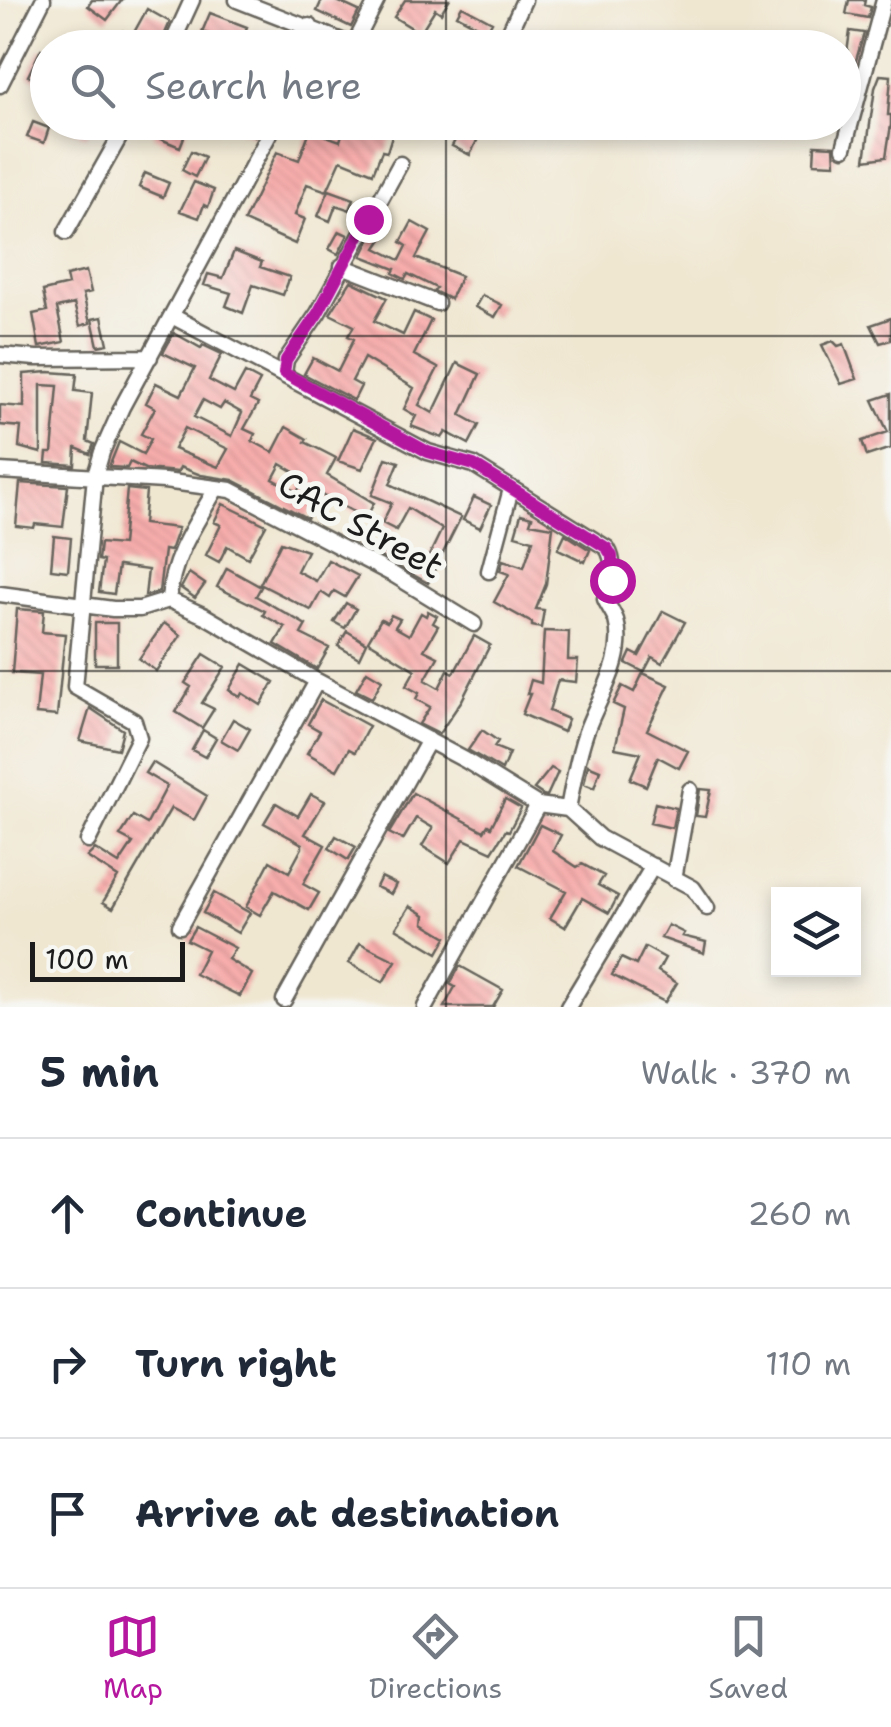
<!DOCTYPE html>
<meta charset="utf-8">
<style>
:root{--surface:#fff;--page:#f2f2f3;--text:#1f2937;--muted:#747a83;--line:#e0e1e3;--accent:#b5179e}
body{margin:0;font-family:"Shantell Sans",sans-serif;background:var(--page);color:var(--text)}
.controls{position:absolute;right:30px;bottom:30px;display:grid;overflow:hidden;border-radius:0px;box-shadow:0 5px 15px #0003}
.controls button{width:90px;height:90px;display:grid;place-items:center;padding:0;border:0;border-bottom:2px solid var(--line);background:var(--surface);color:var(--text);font:50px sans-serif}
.scale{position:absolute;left:30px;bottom:25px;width:155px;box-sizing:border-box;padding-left:10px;border:5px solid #1c1c1c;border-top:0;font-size:28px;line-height:35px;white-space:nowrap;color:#1c1c1c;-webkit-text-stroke:8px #f6f6f2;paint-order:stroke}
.stop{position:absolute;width:30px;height:30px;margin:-22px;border:8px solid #b5179e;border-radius:50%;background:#fff}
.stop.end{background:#b5179e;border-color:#fff;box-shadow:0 2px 10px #0008}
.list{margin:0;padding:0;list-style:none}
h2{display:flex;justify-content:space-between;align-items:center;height:130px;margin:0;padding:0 40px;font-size:42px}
h2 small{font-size:32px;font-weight:400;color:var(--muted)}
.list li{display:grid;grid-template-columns:65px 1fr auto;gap:30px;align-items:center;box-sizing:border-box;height:150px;padding:0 40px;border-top:2px solid var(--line)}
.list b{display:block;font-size:38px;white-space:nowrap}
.list em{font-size:32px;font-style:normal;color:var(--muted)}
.icon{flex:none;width:55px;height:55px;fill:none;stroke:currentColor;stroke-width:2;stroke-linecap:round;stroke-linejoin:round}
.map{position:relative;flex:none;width:891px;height:1007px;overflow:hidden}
.search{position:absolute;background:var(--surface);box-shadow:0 5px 15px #0003;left:30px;right:30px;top:30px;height:110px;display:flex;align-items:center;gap:25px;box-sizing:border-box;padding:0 35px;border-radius:55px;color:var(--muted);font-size:38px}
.sheet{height:580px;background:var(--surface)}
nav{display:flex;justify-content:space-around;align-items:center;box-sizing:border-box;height:140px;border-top:2px solid var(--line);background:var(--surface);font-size:28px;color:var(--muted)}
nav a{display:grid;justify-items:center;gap:5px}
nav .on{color:var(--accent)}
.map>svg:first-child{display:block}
</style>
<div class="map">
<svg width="891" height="1007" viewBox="0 0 891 1007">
<defs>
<pattern id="building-back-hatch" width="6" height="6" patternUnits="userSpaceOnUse" patternTransform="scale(2.5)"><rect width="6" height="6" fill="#f7adac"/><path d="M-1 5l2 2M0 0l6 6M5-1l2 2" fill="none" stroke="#d39493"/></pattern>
</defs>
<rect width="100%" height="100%" fill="#f6f6f2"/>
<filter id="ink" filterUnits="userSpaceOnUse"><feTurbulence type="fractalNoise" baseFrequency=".01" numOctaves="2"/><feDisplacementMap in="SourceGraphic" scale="20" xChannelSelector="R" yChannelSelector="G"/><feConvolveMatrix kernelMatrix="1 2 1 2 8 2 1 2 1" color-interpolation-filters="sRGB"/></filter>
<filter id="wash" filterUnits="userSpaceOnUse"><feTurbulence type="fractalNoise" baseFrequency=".0048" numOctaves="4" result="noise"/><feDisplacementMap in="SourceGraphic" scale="40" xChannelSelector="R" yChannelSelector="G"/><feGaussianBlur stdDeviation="2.25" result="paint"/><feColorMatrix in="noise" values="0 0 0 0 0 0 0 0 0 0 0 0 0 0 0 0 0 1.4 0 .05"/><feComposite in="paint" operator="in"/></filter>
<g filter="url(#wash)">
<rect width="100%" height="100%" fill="#f0e7d1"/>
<g id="blocks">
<path fill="url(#building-back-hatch)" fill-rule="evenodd" d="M92 0H122L107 20 88 6Z
M322 0H335L359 11 351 27 317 11Z
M405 0H449L441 13 435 9 420 33 394 17Z
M849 0H865L864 5 871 7 868 18 846 14Z
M462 6 492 22 487 31 457 15Z
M147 9 170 22 160 45 156 43 153 48H114L123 31 132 36Z
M210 13 247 27 240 46 202 32Z
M416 31 427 38 421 48H405Z
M850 31 864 33 851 77 844 75Z
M41 49 48 52V85L28 76Z
M880 75 891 76 888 115H891V125L886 157 865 160 875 88Z
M33 122 49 128 44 143 27 137Z
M60 122H94L86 137Z
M159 122H190L180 147 153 136Z
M221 122H261L255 136Z
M346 122H396L387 152 382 151 373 173 341 160 327 191 307 184 295 215 305 219 295 244 244 221 277 152 299 160 310 130 340 141Z
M465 122H486L470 155 452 146Z
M815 145 834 146 835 164 814 163Z
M191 151 205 157 195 177 182 170Z
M145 173 169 183 163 197 139 187Z
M194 182 214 190 208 207 204 205 199 218 180 211Z
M329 190 354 199 350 210 336 205 330 221 318 216Z
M412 222 430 232 416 258 461 276 450 299 434 291 436 288 408 274 405 279 393 273 395 269 362 256 373 234 382 239 376 248 400 260 407 246 401 242Z
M339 231 348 235 338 254 329 249Z
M234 251 262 262 260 267 290 277 283 295 253 285 243 313 226 306 231 293 204 285 208 274 223 278Z
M86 271 91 292 83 294 90 323 80 326 74 304 57 308 64 342 39 347 33 314 47 311 43 291 68 285 66 276Z
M351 281 387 298 374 321 376 322 403 335 414 312 431 320 414 355 438 368 419 405 433 413 457 363 480 374 461 415 479 425 469 444 446 432 442 438 411 426 416 416 404 409 414 388 364 358 352 381 361 386 354 400 304 374 313 358 338 371 354 339 348 336 354 326 330 314Z
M482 295 502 305 495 317 475 307Z
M102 317 108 344 98 346 92 319Z
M891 318V340L880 343 871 325Z
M174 333 201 348 203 345 222 354 209 380 234 393 245 373 260 381 250 400 258 404 244 429 255 434 252 441 273 452 286 427 307 439 305 442 336 458 327 475 374 503 366 518 321 495 307 518 233 480 201 475 180 467 178 472 145 469 130 462 127 468 109 467 119 442 143 454 151 439 141 434 155 408 146 403 156 383 181 395 195 368 163 353ZM203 400 220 409 224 403 242 413 232 436 194 417ZM185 428 228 449 218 467 174 449ZM281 464 305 478 297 492 273 479Z
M833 341 838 346 844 344 857 379 841 384 822 345Z
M49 372 77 374 75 391 92 393 87 441 94 444 90 454 76 448 75 465 46 463 47 453H52L58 386 41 385V453L19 447 21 427 0 425V405L24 407V374Z
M891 394V448L867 456 862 441 888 432 873 400Z
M353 428 377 438 362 469 338 461Z
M386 458 399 462 390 484 461 517 428 583 370 551 373 547 384 553 389 545 425 564 442 529 408 508 396 530 382 523 392 503 372 495Z
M20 483 68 486 63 527 35 524 34 528 16 526Z
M127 489 146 491 143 524 178 528 170 551 164 550 159 592 145 596 148 570 118 566 114 594 99 592 103 561 98 560 100 543 122 545Z
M474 497 491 505 480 528 463 520Z
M223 504 266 525 248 558 227 546 219 562 206 555 221 525 214 522Z
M521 514 532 517 530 523 553 527 546 584 536 609 544 610 541 628 532 626V623L494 602 509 574 500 571 503 560 524 567 533 540 515 535Z
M565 534 590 550 585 562 558 549Z
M54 536 71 538 68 571 51 569Z
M281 542 307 551 297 571 316 581 328 560 358 576 345 597 334 591 330 598 321 592 311 610 260 584Z
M227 568 261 587 256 596 306 625 301 634 329 648 317 669 275 644 285 627 263 615 265 611 217 587Z
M189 573 205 584 195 598 181 588Z
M346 603 356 609 345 628 334 622Z
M17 609 44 611 42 632 65 634 57 716 36 714 40 675 12 673Z
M428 611 437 616 433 623 438 626 424 650 438 657 425 680 439 688 448 670 454 673 474 636 490 645 462 700 439 734 419 724 430 707 416 699 419 693 406 686 415 670 368 641 381 619 387 622 391 615 400 619 395 627 409 635 421 613 426 616Z
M663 611 685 622 662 663 652 657 644 672 626 663 631 652 639 656Z
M95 623H117V664H95Z
M164 623 181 635 156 671 139 659Z
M347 631 366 643 359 658 338 646Z
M544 631 569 632 568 660H578L576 682 558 680 549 711 568 719 563 732 522 714 530 694H527L531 680 541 683Z
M204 654 225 667 202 703 214 709 202 728 176 712 191 687 185 683Z
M244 664 274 682 261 705 242 693 240 697 229 690Z
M367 671 382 680 372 698 356 690Z
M643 673 669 685 647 730 688 751 679 768 658 757 646 786 630 779 641 753 615 748 624 709 613 704 622 686 634 692Z
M321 700 369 726 355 752 349 749 337 770 307 753 320 731 308 724Z
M90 708 123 730 118 749 80 741Z
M233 719 250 729 238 750 221 740Z
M203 730 216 738 205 757 192 750Z
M482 730 498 741 494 747 509 753 502 770 468 750Z
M152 762 207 796 194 820 171 808 113 908 103 902 118 877 87 857 95 849 119 864 133 843 120 836 133 816 147 824 167 786 145 773Z
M588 765 600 770 594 788 584 784Z
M551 768 558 772 547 796 543 795 534 789Z
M700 789 711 790 705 817 696 816Z
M413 793 484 831 488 825 491 827 505 799 521 808 509 831 506 830 492 852 464 839 449 863 422 846 433 828 416 818 403 840 389 833Z
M311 794 325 801 305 834 325 845 303 884 319 893 309 910 274 891 260 915 246 907 270 861 289 872 302 848V844L264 823 276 803 298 816Z
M655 803 676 808 672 828 650 823Z
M540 825 561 835 553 851 577 867 582 864 604 876 598 885 618 896 609 913 582 898 565 927 550 918 566 891 518 866Z
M336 836 356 847 348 860 329 848Z
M381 877 396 884 391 894 376 887Z
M214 893 250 913 238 933 203 913Z
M410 906 425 915 424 923 447 937 438 953 396 928Z
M668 925 684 933 682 936 706 942 704 953 661 938Z
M195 927 235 948 228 959 252 974 240 996 195 974 207 950 187 940Z
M360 943 396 961 383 982 349 963Z
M645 947 665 958 658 971 677 983 665 1002 612 975 621 958 636 965Z
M460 966 503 990 493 1007H444L455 987 450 984Z"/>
</g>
</g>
<g filter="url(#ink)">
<use href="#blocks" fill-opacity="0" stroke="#66635b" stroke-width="2.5"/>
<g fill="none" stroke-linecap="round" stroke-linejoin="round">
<defs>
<path id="minor" d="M237 0 360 48
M310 26V48
M354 45 377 0
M170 48 192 0
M502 48 524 0
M0 85 43 0
M844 148 884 0
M66 232 128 122
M342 266 437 303
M172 316 428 452 474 465 607 548C617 564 611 582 605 599 608 606 614 614 616 620 627 660 598 697 586 732 577 758 573 783 568 809
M0 355 36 358 150 357
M284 373 286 360 318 313 400 164
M0 471 164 481 231 490 394 575 474 624
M489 571 511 489
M0 594 113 609H140L169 600 205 616 317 681 465 760 538 805 568 809 600 838 693 888 707 908
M169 600C171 559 196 523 216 489
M88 841 139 738 134 721 75 687 95 476 102 452 122 407 276 122
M674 879 690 790
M180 926 317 681
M284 1000 429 740
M425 1007 538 805
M568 1007 653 866"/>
</defs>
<use href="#minor" stroke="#66635b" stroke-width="19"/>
<use href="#minor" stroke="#fff" stroke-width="14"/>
</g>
</g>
<g fill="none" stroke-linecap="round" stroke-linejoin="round" filter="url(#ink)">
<path stroke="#b5179e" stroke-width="12" d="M368 219 318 313 286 360 284 373 428 452 474 465 607 548 612 556V580"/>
</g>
<path fill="none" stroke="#1c1c1c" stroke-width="2.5" stroke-opacity="0.55" d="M446 0V48M446 122V1007M0 336H891M0 671H891"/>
<g text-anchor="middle" stroke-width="10" stroke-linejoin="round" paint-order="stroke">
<g font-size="35" fill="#1c1c1c" stroke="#f6f6f2">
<text transform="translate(361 525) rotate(29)" y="12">CAC Street</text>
</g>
</g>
</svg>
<div class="controls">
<button><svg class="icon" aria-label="layers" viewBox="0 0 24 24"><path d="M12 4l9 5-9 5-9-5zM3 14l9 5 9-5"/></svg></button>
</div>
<div class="scale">100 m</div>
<div class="stop" style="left:612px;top:580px"></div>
<div class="stop end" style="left:368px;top:219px"></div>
<div class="search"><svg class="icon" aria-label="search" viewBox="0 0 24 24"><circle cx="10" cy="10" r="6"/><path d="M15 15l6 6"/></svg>Search here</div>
</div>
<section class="sheet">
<h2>5 min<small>Walk · 370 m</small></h2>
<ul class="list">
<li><svg class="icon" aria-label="ahead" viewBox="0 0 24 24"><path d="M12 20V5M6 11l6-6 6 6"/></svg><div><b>Continue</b></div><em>260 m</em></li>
<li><svg class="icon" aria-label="right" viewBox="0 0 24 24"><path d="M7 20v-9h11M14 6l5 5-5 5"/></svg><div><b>Turn right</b></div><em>110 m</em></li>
<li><svg class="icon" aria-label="arrive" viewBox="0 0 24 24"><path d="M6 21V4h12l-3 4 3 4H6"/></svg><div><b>Arrive at destination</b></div></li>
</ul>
</section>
<nav>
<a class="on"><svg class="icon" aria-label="map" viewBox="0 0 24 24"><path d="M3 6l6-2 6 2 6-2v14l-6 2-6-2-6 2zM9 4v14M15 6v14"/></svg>Map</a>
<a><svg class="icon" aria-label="directions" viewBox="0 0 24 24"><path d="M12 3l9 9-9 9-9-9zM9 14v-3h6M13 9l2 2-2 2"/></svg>Directions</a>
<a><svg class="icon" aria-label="saved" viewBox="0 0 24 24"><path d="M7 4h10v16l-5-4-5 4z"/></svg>Saved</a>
</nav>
